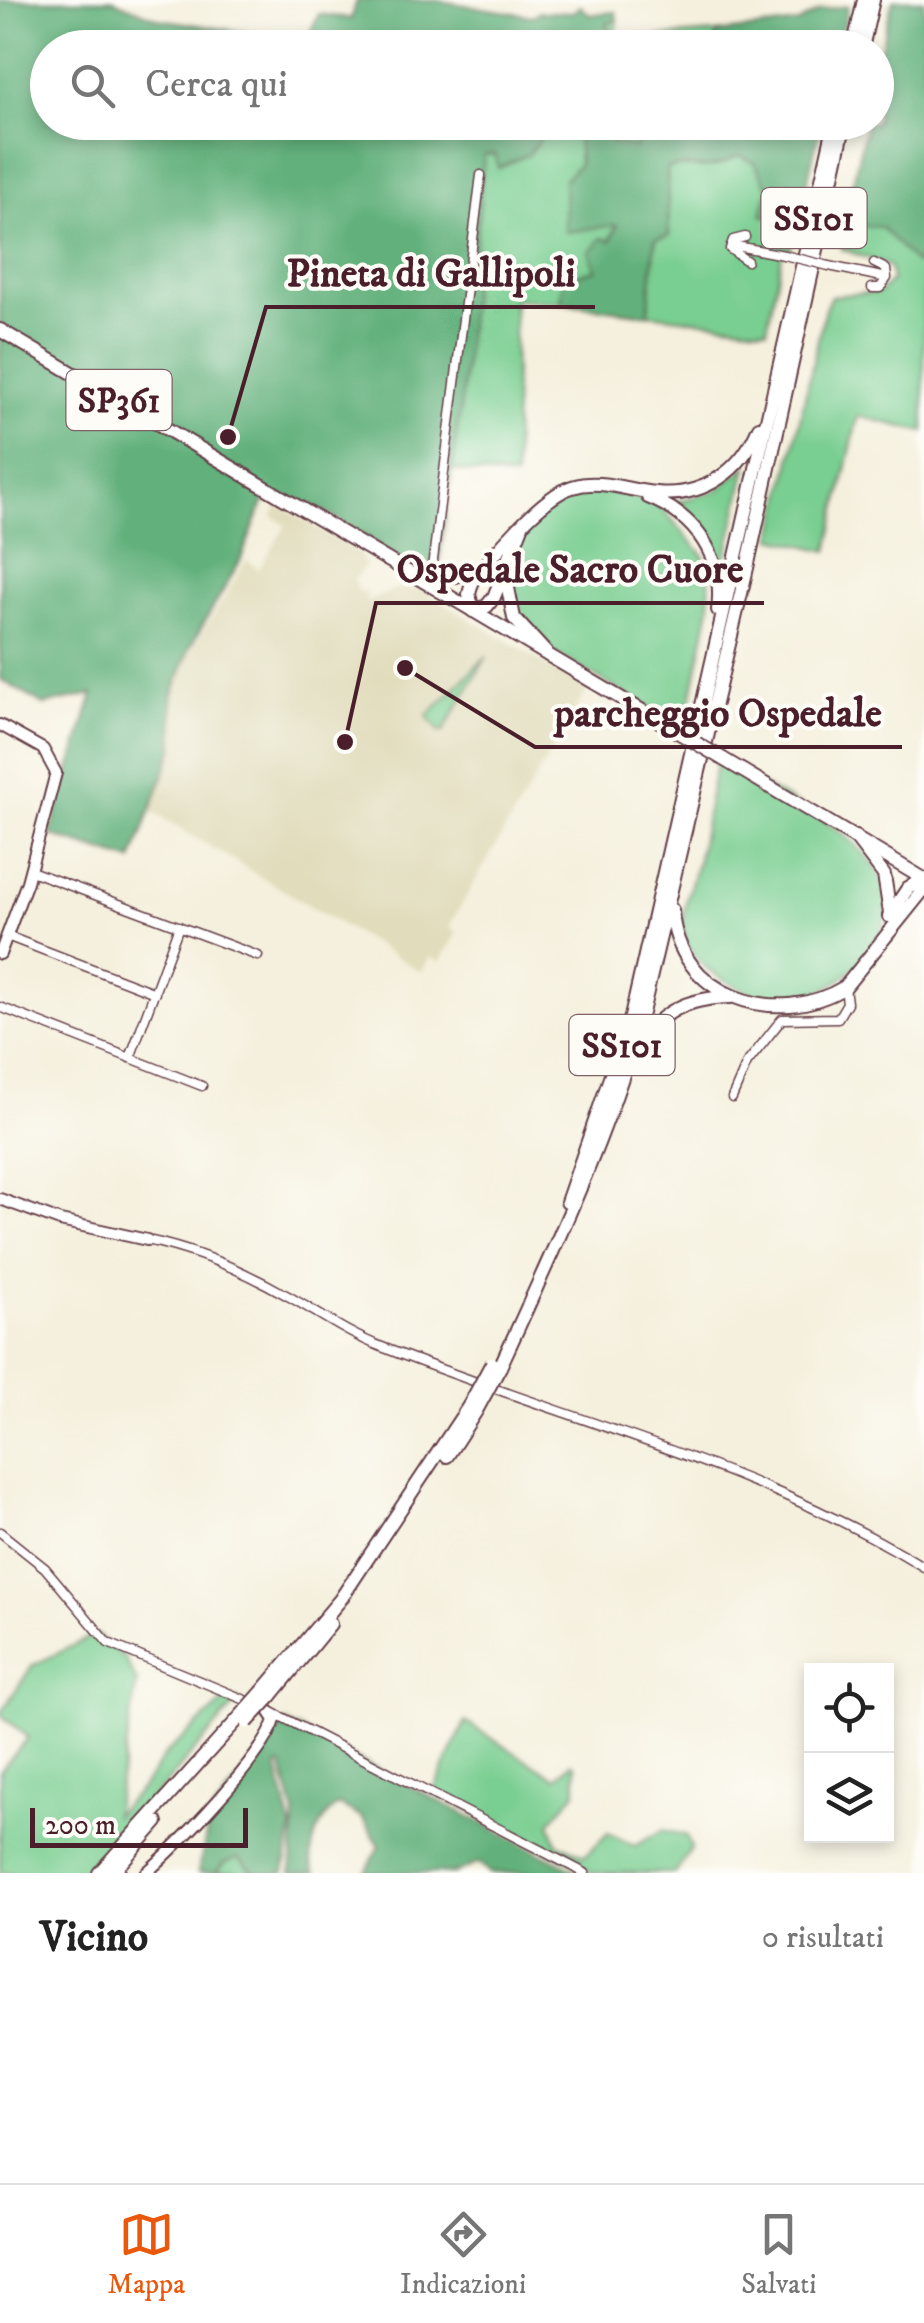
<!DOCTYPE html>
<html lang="it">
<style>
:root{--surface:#fff;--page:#f2f2f2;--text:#222;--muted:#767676;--line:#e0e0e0;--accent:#ea580c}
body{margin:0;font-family:"IM FELL DW Pica",serif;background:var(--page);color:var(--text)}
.controls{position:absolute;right:30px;bottom:30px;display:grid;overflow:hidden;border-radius:0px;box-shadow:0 5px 15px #0003}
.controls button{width:90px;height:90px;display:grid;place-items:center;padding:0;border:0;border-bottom:2px solid var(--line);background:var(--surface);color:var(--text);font:50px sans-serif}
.scale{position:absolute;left:30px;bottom:25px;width:218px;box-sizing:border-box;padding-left:10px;border:5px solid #4a1f2b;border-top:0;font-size:28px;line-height:35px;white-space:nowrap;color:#4a1f2b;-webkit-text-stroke:8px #fdfcf7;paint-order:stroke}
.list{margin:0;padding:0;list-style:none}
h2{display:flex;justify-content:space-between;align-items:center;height:130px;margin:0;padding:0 40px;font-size:42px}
h2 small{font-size:32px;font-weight:400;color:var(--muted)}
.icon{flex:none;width:55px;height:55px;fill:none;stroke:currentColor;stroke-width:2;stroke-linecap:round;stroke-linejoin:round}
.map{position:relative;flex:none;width:924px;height:1873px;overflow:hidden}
.search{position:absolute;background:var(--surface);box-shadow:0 5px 15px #0003;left:30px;right:30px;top:30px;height:110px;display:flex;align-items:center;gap:25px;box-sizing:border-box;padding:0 35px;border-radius:55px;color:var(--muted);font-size:38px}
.sheet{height:310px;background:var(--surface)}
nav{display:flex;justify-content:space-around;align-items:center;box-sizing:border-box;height:140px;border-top:2px solid var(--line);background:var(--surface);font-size:28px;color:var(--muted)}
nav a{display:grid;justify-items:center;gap:5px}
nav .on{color:var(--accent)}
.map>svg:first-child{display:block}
</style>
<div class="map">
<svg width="924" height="1873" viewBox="0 0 924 1873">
<rect width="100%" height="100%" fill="#fdfcf7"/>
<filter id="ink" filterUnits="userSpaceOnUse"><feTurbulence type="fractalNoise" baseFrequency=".01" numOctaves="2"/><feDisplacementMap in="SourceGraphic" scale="20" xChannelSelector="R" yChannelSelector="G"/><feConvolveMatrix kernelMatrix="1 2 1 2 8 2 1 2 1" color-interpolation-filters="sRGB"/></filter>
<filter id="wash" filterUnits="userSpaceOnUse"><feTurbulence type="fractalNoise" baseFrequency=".0048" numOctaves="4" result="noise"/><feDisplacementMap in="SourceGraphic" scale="40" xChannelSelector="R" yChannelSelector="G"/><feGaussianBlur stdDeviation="2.25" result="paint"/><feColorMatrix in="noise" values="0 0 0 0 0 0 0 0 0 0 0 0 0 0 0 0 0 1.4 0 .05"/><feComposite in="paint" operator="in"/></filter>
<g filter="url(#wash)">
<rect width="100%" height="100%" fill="#f5f0dd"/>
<path fill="#e1dcbb" d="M279 505 360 554 365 566 354 580 359 592H365L367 602 395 589H420L588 689 449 926 457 932 440 962 430 957 421 972 108 786 247 560 259 569 286 525 272 516Z"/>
<path fill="#79ce91" stroke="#62765e" stroke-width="2.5" d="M617 20V40L718 33 716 39 726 46 613 47V35L607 23Z
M551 123H640L635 148 612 143 613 136 578 134 617 224 597 270 564 277 561 303 514 299 515 478 452 470 484 154 495 153 499 168 529 154Z
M739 155 755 163 769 189 762 215 798 221 790 249H783L767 329 648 314 656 239 669 235 667 168C700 163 705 176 739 155Z
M845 217 853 225 881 226 921 260 924 251V432L858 416 828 551 773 538 825 309 831 296 880 292 892 280 889 266 842 249Z
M747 466 725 565 709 531 679 501 716 491Z
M596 489 631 495 661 507 703 555 709 574 710 607 685 729 550 650C481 598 510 497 596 489Z
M487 656 443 732 439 731 427 716Z
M717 761C763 788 853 825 879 873 910 928 846 991 794 1000 769 1004 744 991 722 979 702 968 685 950 683 926 682 905 694 879 698 858 705 826 709 793 717 761Z
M96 1634 124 1657 137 1682 114 1815 143 1787 166 1753 225 1701H238L88 1873H0V1771L28 1738 0 1714 32 1666Z
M465 1722 556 1778 572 1763 576 1766V1792L550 1822 557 1843 585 1856 608 1833 635 1846 662 1830 686 1835 691 1848 676 1873H593L434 1790Z
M238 1858 255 1873H215L226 1862Z"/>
<path fill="#62b17b" stroke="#566853" stroke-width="2.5" d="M0 0H113L160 19 305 42 319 14 351 19 357 0H434L533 16 538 12H573L580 6 590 15 616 12 617 20 607 23 613 47 48 48V122L551 123 529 154 498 168 495 154 484 155 461 403 438 572C377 562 329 493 266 496L240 561 189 649 172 697 174 747 132 861 50 835 93 694 44 705 0 679V335L4 326 0 323Z
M893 0H924V251L916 264 881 227 853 225 845 217 866 123 876 122 879 54Z
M848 6 839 47H725L715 39 718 33 798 23 820 10Z
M640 123H821L798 221 762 215 769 189 755 163 739 155C705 175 700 162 667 168L669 236 655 239 648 314 561 303 564 277 596 270 589 252 602 238 611 241 617 225 565 232 564 179 579 164 577 133 613 135 612 143 635 148Z
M285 1722 580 1873H490L479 1863 455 1873H365L380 1846 362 1818 339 1805C319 1816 304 1853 316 1873H291L295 1814 281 1765 277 1766 292 1828 284 1873H255L238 1858 226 1862 215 1873H198L210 1816Z"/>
</g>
<g filter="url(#ink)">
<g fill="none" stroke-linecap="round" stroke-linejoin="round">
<defs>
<path id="minor" d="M745 237 733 240 730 249 747 261
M731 245 784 255
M829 266 887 278
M872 288H880L887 278 886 269 874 263
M431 576 481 175
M31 871 258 956
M7 936 155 993
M0 1007 202 1086
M130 1058 179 926
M732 1098 747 1063 782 1019 838 1018 847 1003 845 987
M147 1240C195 1250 246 1272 288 1296 320 1314 348 1334 382 1347 563 1419 756 1464 924 1567
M0 1532 45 1568 108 1643 255 1704
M272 1712 585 1873"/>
<path id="tertiary" d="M0 725 43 749 56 773 27 882 0 954
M0 1199 60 1221 147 1240
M146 1873C177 1846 264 1757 275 1720L269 1711"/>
<path id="primary" d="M0 330 676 731
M723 759 924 879"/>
<path id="trunk" d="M853 48 864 0
M862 48 873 0
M648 497C696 516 725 558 718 610
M522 526 494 597 487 606 473 611 469 594 472 583C491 556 542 496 572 487 601 478 627 491 656 493 704 498 742 470 759 427
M412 574 456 576 483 567
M506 578 514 618 548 655
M855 837 884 875 890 913
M672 910C677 997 776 1029 845 987L924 889
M889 916 908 888 924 879
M637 1050C658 1011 688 998 731 997
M567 1202 631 1017 835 122
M500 1367C553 1252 606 1139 641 1017L747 568 845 122
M447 1456 476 1411
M263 1691 340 1600 469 1406
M271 1696 330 1624
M99 1873 240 1717
M112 1873 157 1822"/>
</defs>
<use href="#minor" stroke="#643e46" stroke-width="11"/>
<use href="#tertiary" stroke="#643e46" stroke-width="14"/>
<use href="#primary" stroke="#643e46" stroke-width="16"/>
<use href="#trunk" stroke="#643e46" stroke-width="16"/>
<use href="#minor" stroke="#fff" stroke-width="8"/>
<use href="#tertiary" stroke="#fff" stroke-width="10"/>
<use href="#primary" stroke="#fff" stroke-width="12"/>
<use href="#trunk" stroke="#fff" stroke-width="12"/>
<defs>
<path id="minor-bridge" d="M784 255 829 266"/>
<path id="primary-bridge" d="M676 731 723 759"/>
<path id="trunk-bridge" d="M469 1406 492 1363
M476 1411 500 1367
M240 1717 263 1691
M247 1722 271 1696"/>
</defs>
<use href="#minor-bridge" stroke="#643e46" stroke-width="11" stroke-linecap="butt"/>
<use href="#primary-bridge" stroke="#643e46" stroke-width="16" stroke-linecap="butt"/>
<use href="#trunk-bridge" stroke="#643e46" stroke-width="16" stroke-linecap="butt"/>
<use href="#minor-bridge" stroke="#fff" stroke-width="8"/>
<use href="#primary-bridge" stroke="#fff" stroke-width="12"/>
<use href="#trunk-bridge" stroke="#fff" stroke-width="12"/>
</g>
</g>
<g text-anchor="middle" stroke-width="8" stroke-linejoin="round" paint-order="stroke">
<g fill="#fdfcf7" stroke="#806168" stroke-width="2.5">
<rect x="761.5" y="188" width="105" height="60" rx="8"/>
<rect x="66.5" y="370" width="105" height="60" rx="8"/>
<rect x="569.5" y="1015" width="105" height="60" rx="8"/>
</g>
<g font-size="35" font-weight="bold" fill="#4a1f2b">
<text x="814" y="230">SS101</text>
<text x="119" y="412">SP361</text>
<text x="622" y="1057">SS101</text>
</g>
</g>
<path fill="none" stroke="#4a1f2b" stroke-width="4" d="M228 437L266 307H595M345 742L376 603H764M405 668L535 747H902"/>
<g fill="#4a1f2b" stroke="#fdfcf7" stroke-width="4">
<circle cx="228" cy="437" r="10"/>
<circle cx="345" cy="742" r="10"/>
<circle cx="405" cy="668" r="10"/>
</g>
<g font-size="40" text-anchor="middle" font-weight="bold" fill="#4a1f2b" stroke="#fdfcf7" stroke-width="8" stroke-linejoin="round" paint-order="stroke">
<text x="431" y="286">Pineta di Gallipoli</text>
<text x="570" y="582">Ospedale Sacro Cuore</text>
<text x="718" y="726">parcheggio Ospedale</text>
</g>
</svg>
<div class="controls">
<button><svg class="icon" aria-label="locate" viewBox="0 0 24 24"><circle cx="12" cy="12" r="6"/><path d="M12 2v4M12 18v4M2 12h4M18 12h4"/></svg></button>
<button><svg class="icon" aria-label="layers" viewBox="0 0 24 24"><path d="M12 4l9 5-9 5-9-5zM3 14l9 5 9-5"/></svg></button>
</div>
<div class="scale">200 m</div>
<div class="search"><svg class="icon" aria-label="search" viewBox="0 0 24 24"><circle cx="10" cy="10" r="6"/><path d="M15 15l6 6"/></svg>Cerca qui</div>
</div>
<section class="sheet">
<h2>Vicino<small>0 risultati</small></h2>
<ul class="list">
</ul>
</section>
<nav>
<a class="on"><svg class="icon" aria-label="map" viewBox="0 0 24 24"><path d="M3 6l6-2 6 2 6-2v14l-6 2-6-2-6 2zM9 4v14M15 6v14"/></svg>Mappa</a>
<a><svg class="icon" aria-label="directions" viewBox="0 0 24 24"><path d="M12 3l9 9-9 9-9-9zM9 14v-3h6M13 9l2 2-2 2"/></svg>Indicazioni</a>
<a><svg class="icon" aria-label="saved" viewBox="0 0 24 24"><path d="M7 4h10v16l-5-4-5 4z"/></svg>Salvati</a>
</nav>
